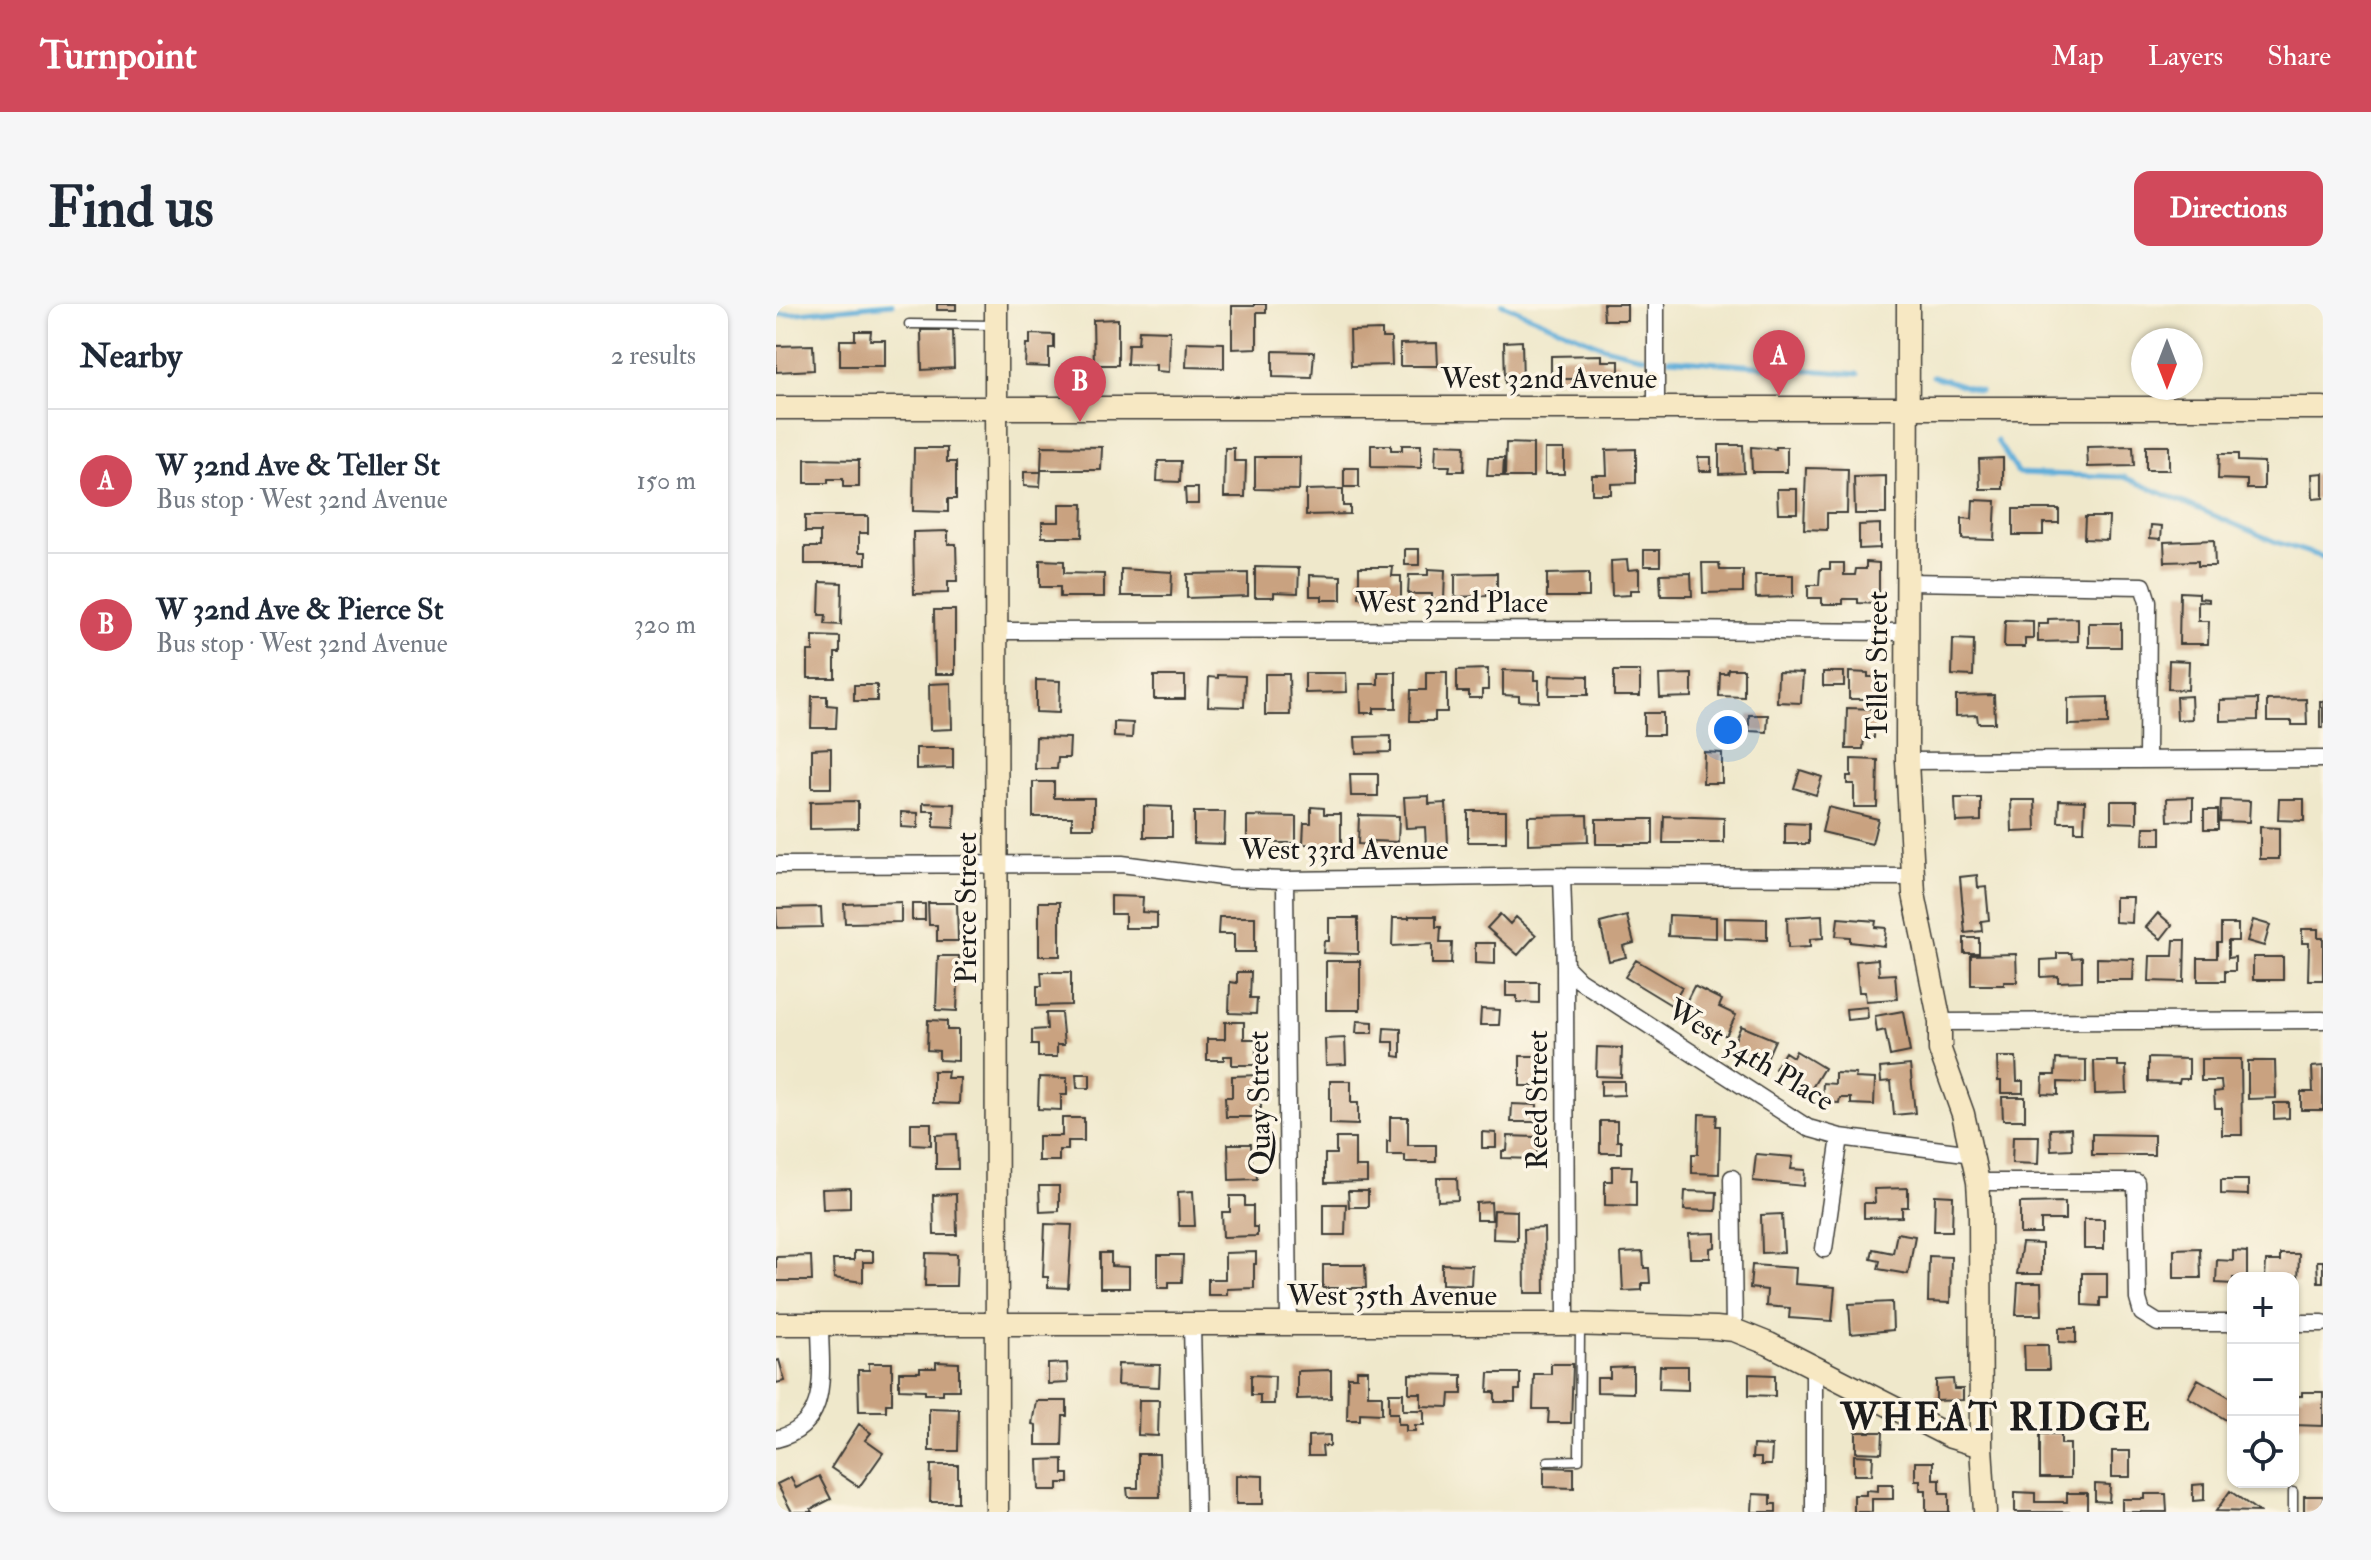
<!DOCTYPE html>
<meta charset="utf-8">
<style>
:root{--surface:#fff;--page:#f6f6f7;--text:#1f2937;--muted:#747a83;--line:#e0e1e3;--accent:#d1495b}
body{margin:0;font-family:"IM FELL Double Pica",serif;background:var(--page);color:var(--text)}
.controls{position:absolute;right:24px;bottom:24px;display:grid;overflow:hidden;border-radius:16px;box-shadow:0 2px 6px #0004}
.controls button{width:72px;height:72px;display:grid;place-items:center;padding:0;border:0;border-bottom:2px solid var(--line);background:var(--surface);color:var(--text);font:40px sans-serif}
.compass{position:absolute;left:1355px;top:24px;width:72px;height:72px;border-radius:50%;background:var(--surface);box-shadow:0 2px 6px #0004;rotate:180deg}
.you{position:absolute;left:952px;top:426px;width:28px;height:28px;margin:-20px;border:6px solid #fff;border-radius:50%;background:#1a73e8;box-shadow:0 0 0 12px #1a73e833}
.badge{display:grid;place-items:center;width:52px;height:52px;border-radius:50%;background:var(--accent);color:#fff;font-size:26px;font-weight:700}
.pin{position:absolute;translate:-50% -66px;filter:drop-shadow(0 2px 4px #0008)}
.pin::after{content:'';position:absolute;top:42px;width:28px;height:24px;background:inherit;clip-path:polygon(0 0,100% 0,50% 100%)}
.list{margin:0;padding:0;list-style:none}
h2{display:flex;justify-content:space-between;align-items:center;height:104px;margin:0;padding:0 32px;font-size:34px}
h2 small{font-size:26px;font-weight:400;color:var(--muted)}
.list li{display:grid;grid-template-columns:52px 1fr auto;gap:24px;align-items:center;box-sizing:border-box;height:144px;padding:0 32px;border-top:2px solid var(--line)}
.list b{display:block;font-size:30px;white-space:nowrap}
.list p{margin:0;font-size:26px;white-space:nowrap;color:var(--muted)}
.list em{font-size:26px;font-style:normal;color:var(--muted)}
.icon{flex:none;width:44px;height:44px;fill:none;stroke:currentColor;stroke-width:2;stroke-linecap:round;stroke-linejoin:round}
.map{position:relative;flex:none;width:1547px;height:1208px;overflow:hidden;border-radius:16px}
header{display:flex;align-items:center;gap:48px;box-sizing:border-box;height:112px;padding:0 40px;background:var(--accent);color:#fff}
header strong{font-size:38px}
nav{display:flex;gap:44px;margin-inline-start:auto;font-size:28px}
.intro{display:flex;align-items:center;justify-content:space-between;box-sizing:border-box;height:192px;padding:0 48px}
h1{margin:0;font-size:56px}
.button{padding:20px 36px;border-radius:16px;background:var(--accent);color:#fff;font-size:28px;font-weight:700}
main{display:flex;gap:48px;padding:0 48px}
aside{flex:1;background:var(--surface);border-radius:16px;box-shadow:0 2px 6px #0004}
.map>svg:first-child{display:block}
</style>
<header>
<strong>Turnpoint</strong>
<nav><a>Map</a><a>Layers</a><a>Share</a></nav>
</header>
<div class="intro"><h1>Find us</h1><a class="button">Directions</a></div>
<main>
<aside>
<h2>Nearby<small>2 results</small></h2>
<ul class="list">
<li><span class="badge">A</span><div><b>W 32nd Ave &amp; Teller St</b><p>Bus stop · West 32nd Avenue</p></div><em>150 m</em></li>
<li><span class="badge">B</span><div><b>W 32nd Ave &amp; Pierce St</b><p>Bus stop · West 32nd Avenue</p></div><em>320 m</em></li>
</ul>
</aside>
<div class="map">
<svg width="1547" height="1208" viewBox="0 0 1547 1208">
<rect width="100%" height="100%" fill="#fcf5e5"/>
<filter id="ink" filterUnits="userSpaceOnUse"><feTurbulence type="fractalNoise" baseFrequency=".0125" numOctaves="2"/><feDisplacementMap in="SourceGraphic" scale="16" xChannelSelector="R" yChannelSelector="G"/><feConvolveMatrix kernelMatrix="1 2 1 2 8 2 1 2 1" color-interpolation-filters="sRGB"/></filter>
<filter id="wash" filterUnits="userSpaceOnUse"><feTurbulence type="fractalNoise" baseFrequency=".006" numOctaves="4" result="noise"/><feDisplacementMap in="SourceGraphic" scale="32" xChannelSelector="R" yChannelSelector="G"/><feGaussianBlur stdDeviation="1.8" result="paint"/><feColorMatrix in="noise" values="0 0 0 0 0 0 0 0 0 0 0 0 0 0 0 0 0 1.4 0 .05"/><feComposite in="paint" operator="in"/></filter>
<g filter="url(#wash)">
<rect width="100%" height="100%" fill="#efe8cb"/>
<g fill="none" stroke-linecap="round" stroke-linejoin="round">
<path stroke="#5fadd9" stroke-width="5" d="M726 0 828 43 868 53
M0 11 116 0
M893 55 1082 70
M1157 72 1204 87
M1221 137 1242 169 1348 173 1500 238 1547 253"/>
</g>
<g id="blocks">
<path fill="#c9a280" d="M161 0H180V6H161Z
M478 0H490V8H481V44L456 45V2H478Z
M827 0H851V16H828Z
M342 15V61H318L317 16Z
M145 26H177L178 64 146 66Z
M363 26 394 27 393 68 380 67V61L351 60 352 40H362Z
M606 26V34H615L616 61 575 62 574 27Z
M79 27H95L94 36H109V62H64V36H79Z
M254 30 278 31V44H273V63L249 62 250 40H254Z
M746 37 747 79H729L728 38Z
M411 38 448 39V64L410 63Z
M661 39 662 62H624V40Z
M37 41 38 66 0 68V42Z
M497 47 538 48 536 74 497 73Z
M826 51V57H843V75H775V52Z
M730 139 757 140V173H729Z
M660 140 689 141 688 167H673L674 162H659Z
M595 141H615V146H626V141H645V164L595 163Z
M943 141H967L968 169 943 170Z
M266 142 326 143 325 166H265Z
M1357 142 1358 162 1312 163 1311 143Z
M1370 142H1393V166H1370Z
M975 143 1000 145V143H1011V168H976Z
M138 144H171V158H180V195H172V208L137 207Z
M449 144H458V157H470L469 193H448Z
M769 145H788V170H769Z
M860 145V179L835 180V190H816V171H831L830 146Z
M1443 150H1462V157L1488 158V185H1471V176L1442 175Z
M479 153H524L523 186 479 185Z
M922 153H935V167H923Z
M712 154H728L727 172H711Z
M1227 154V185H1204L1203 155Z
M29 155 83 156V183H67V175H52V179H29Z
M382 157H405L404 178 381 177Z
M568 164H583V183H568Z
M1030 164 1072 165 1071 209H1051V226L1028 225Z
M248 168H265L264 183 248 182Z
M1547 169V194L1537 195 1536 170Z
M1110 172V210H1079L1078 173Z
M409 184H422V200H410Z
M567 185V202H574V210L530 211V186Z
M1001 185H1021V209H1002Z
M1197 196 1220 197 1218 236 1186 235V214L1196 215Z
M283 200H307L306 233H266V218H283Z
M1237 205H1283V219H1267V231H1237Z
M29 212H92V229H83V248H90V260H29V243H44V228H29Z
M1309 213H1333L1332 236 1308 235Z
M1104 220V244L1083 245V221Z
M1375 221 1386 222 1385 235 1374 234Z
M172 227V240H180L181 277H172V289L138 290 137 228Z
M1438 236 1439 262H1422V257L1389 258 1388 238Z
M629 245H643V261H629Z
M868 246H884V262H868Z
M264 256 288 257V269L328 270V293H284V283H264Z
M851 256 852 266 863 265V286H854V291L836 292 835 257Z
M1090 258 1103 259V300L1082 299V295H1067V300H1046V294H1032V281H1043L1044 265H1054V259H1068V271H1079L1080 265H1090Z
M926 259H943L944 266H967V288L927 289Z
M479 263 523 264 522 289 498 288V293H479Z
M583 263H617L616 272H625V295L583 294Z
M345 265 396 268 395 292H345Z
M652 265 669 266 668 296 656 295V290H632L633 271H652Z
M472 269V292L411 294V270Z
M721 269V288H711V292L679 293V270Z
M813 269V293H771V270Z
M915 269 916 292H885L884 270Z
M534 271 565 272V296H546V292H534Z
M979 271H1017V293L980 294Z
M44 278 66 279 65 321 49 320 50 311H43Z
M1404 288 1423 289V294L1433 295V298L1422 297V317H1433L1432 340H1403Z
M158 306H179V370H159Z
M1302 314V337L1262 338V320H1272V315Z
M1229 316 1257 317V335H1249V343H1228Z
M1313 319H1345V343H1313Z
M37 332 64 333V349H59V374H32V347H37Z
M1177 335 1198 336 1197 372 1176 371Z
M1393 356 1413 357 1412 386 1392 385Z
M712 365V386H706V394H693V388H681V366Z
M952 365H968V393L943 392 944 369H951Z
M727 366 758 367V376H763V398L743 397V392L727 391Z
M838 367H864V392H838Z
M602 368H620V404H598V409H585L584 380H602Z
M650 368H671V408H659V417H634L635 386H650Z
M1002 368 1027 369 1025 399 1001 398Z
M1047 368H1068V382H1047Z
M1073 368 1092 369V373H1102V395H1073Z
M529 369H570L571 388 529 389Z
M489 370H513L514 411H489Z
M916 370V393L884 394 883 371Z
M442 371 469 372 468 403 432 402 433 373 442 374Z
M774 371 812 372V391H773Z
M378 372H409V395H378Z
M260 376 284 377 283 409 260 408Z
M175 379 176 425 154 426 153 380Z
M78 381H101V397H78Z
M1218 391 1219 419H1202L1201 411 1180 412V392Z
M36 392H51V401L61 402 60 424H35Z
M1415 392 1416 415 1401 416 1400 393Z
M1332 393V420L1292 421V394Z
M1482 395V416L1444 417V396Z
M1530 395 1531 421H1516V417H1491V396Z
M1544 397H1547V424H1544Z
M1071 404 1102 405 1101 424H1098V434L1088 433 1087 445H1070Z
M868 409H887V431H868Z
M973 411H992L991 428 973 427Z
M338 418 357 419 356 434 338 433Z
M615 432V448L580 449 579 433Z
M260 433 294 434 293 454H282L281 465H259Z
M55 444V484H36V445Z
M140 444H177V464L140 465Z
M928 448 946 449V479H927Z
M1075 455 1102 456 1101 503H1078V480H1071V472H1075Z
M1024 466 1046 473 1040 491 1018 484Z
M574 470H602V492H575Z
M257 478H278V494H318V524H296V513H257Z
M653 492V500L670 499 672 540 650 542 649 523 630 524 628 493Z
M1417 493V516L1392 517 1391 494Z
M1179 494H1205V517L1180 518Z
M1503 495H1528V517L1502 516Z
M1235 496H1259L1260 527 1236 528Z
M1283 496 1309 497 1308 527H1299V518H1282Z
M1445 496 1474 497 1473 518 1444 517Z
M82 497V524L34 525V498Z
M1335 497H1361V519L1335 518Z
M147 499 179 500 178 524 158 523V507H147Z
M368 502 396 503V533H368Z
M535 503 548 504V510H565V541L527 540 528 519H535Z
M1052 503 1102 515 1096 540 1046 528Z
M1428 506H1442V525H1428Z
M692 507H730V538H692Z
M125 508 142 509V524L125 523Z
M418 508H449L448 540 418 539Z
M583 511 623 512 622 538 597 537V541L582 540Z
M811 511 812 538 752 540V512Z
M471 512 520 513V539H471Z
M888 512 948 514V539H887Z
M820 515H877V540H820Z
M1009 519 1033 520V540H1009Z
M1368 523H1385V541H1367Z
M1484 523 1503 524V555H1484Z
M1201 571 1202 584 1210 583 1213 616 1205 617 1206 627 1189 629 1184 573Z
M335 592 367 593 366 608 381 609V624H349V610H335Z
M1339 593H1357L1356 619 1339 618Z
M125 598V618L69 619 68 600Z
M263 598H284V652H263Z
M152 599H181L182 637H161V621H153Z
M136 600H149V616H136Z
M45 603 46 623 1 624 0 604Z
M1382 609 1396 621 1385 635 1370 623Z
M724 610 734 620 740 613 760 631 742 651 711 624Z
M893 611 940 613V634L892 632Z
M1046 611 1047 634 1034 635V643L1012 644 1011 613Z
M633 612H660V623H665L664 639H676L675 660H656V640L616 642 617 614H633Z
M851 612 858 639 847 642 850 653 833 657 824 619Z
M443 613H479V648H458V630H442Z
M553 614H582V650L547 649 548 637H553Z
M949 614 991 615V636L949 635Z
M1062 614 1100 617 1099 623 1110 624 1108 642 1074 638V633L1060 632Z
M1477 616 1494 621 1488 642 1471 637Z
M1445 620H1462V637H1452V654L1459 653V667H1449V677H1422V654H1441V638H1445Z
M1526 625H1542V634H1547V676H1532L1533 639H1526Z
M1188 634H1203V649H1188Z
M1398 636H1409L1408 678 1373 677 1374 652H1397Z
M699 639H719V660L699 659Z
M1281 649H1295L1296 654 1306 653V677L1282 678V672L1265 673V656L1281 655Z
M1240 650 1241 678H1228V681H1195V651Z
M162 652H183L181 707 160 706Z
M1477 653H1507V676H1477Z
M1321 654 1358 655 1357 676H1321Z
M1102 655 1103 671 1119 670 1121 695 1090 697 1089 688H1083L1080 657Z
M860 656 906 683 895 701 849 673Z
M550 657H584V706H550Z
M265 668H295V701L261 702V682H266Z
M461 668H475L474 694H481L480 710 453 709 454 678 461 679Z
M730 678H763V699L741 698V692H730Z
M918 682 946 696 943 703 960 711 950 732 905 708Z
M1091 703 1092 714 1071 716 1070 705Z
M705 705 724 706 723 721H704Z
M1127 707 1134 748 1114 752 1109 726 1101 728 1099 712Z
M270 709H285L288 741H281V753H262V740H256V726L271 725Z
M152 716 171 717V726H182V757L163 756V747L151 746Z
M581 717 597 718V729H580Z
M449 718H468V735H480V761H456V752H448V756H431V735H449Z
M965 722 999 736 990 756 956 742Z
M608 724 625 725V753L618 752V738H607Z
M569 734 570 760 550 761 549 735Z
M821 743 846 744 845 773 820 772Z
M1020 747 1048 764 1034 787 999 765 1009 748 1017 753Z
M744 752H762V782H744Z
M1221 753H1240L1241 777H1247V789H1225V777H1222Z
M1372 754 1413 755V775H1404L1403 779 1372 778Z
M1280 755 1310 756V779L1282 778V791L1266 790 1267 771H1279Z
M1425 755H1465L1466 831H1446V804H1439L1438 788 1446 787 1445 777H1425Z
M1318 757H1342V762H1350L1351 789 1319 790Z
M1472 757H1499L1500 794 1472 795Z
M1134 761 1139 809 1118 811 1115 777 1105 778 1104 764Z
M1547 762V806H1525V788H1537L1536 763Z
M157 767H172L171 774H184L183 800 157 799Z
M1059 769 1080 770 1079 774 1099 775 1098 801 1075 800V794H1064L1063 799 1046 798 1047 779 1059 780Z
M300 770H314V784H301Z
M484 771 485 804H479V813H450L449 793H456V772Z
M263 773 291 774V791H285V806L262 805Z
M554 777H575V799H582V821L554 820Z
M825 777H848V791L825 792Z
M1226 793H1249V816H1227Z
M1498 799H1513V814L1498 815Z
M736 800 761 801 760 818H735Z
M923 810 941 811 940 822H944L943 870 916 869V850H922Z
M614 813H632V841H660V858H629V851H611V837H614Z
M286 814H308V837H292V846H283V857H262V832H286Z
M824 817H841V837H845V849H824Z
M135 819H155V841L135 840Z
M1295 824 1296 845 1275 846 1274 825Z
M706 828 720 829V844H706Z
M181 830 182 865H160V831Z
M1316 830 1378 831V851H1316Z
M732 832 761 833V855L726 854V847H731Z
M1237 832H1263L1262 860 1236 859Z
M560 834H579V863H591V878L549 879V850H560Z
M452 840H475L476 863H480L481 875 453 876Z
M980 850 1017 853 1015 865 1029 866 1028 882 977 877Z
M836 862H856L855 876H860V902L829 901V877H836Z
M661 874H681L682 896 662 897Z
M1445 876H1472V891L1445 890Z
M263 882H283V907L264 908Z
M74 884V904L47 905 46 885Z
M1132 884V903H1126V913L1088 914V899H1099L1098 885Z
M417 887 419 922H403L402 888Z
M572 887H592V903H573Z
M909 887 941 888 940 907 908 906Z
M180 890 181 931H158L157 891Z
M1159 891 1177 892 1176 927H1158Z
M454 892H469V902H477V923H481V932L447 933 446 908H454Z
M715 898 716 916H700V899Z
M1289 898V916H1265V930H1244V899Z
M548 900H570L569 931H548Z
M718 906 741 907V936L717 935Z
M1006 910 1008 948 986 949 985 911Z
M1308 915H1328V945H1308Z
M269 920 296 921 292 984 272 983V973H267Z
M768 924 769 989H749L748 925Z
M939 929V943L934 944V954H914L913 930Z
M1121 929 1139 932 1132 970 1102 965 1104 957 1095 955 1097 945 1117 949Z
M1246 939 1266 940V970H1241Z
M1424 944 1425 974H1398V945Z
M78 947H97V958H87V978L58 974 57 956H78Z
M1457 947 1471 948V974H1457V980L1440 979 1441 956 1457 957Z
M480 948V960H478V984L451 985V991H432V975H449V949Z
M867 948 868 964H873L874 979H866V986L847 987 845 949Z
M150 949 181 950 180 982H149Z
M324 949H335V962L353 963V984H324Z
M1504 950H1523L1522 979H1517V974H1489L1490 957H1504Z
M382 951H407L406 978H393V984H382Z
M35 952 36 977H0V953Z
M1153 952 1175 953 1174 999 1152 998Z
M1541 957H1547V978H1542Z
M666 960 696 961 695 981 666 980Z
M547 961H589L590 984H547Z
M976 961 1020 964 1019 980 1059 983 1056 1017 1013 1014 1014 1004 990 1002 991 986 974 984Z
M1306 969H1331V994H1324V1002L1306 1001Z
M1242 979H1265L1266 1011H1240Z
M1116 998 1117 1026 1075 1030 1073 1000Z
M1283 1024H1300V1039L1283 1038Z
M1248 1041H1272L1273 1066H1249Z
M3 1056 9 1077 0 1079V1057Z
M160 1058 183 1059V1086H167V1090H149V1086L123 1085V1068H144V1064H160Z
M93 1059H116V1100H110V1107H83L82 1066H93Z
M291 1059 292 1079 272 1080V1060Z
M342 1060 384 1061 383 1083 341 1081Z
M775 1060H797L795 1119H772L773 1105H757L758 1070H775Z
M884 1062H912V1086L883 1085Z
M857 1063V1089L821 1088V1074H834V1064Z
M555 1066V1094L521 1095V1067Z
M581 1066H592V1091H606V1110L584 1109V1116H571L572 1073H581Z
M713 1069H744V1086H739V1098H719V1088H712Z
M633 1070 686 1071V1090H674L673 1103 645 1102V1089H633Z
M973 1070 999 1071V1092L973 1091Z
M475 1071 499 1072 498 1100H484V1091H475Z
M1177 1075 1178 1085H1187V1096L1160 1097V1076Z
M1422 1075 1457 1095V1120L1412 1093Z
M1526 1088H1547V1122L1517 1121V1092H1526Z
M613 1089H627V1106H648V1121H639V1127H630V1120H622V1109H613Z
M363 1096H383L382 1132 362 1131Z
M260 1097H291V1112H287L286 1141H260V1121L256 1120Z
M153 1104 183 1105 182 1147H153Z
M83 1120 95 1129 89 1136 107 1149 83 1183 55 1164Z
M1080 1128H1107L1106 1149 1080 1148Z
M1264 1130H1285V1140H1294V1174H1264Z
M554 1131V1142H546L547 1152H532V1132Z
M977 1141 996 1142 995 1161H985V1154H976Z
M1336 1147H1354V1173H1336Z
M362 1150H383L384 1193H352L351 1184H362Z
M1078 1151 1097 1152 1096 1171H1078Z
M287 1155V1170H293V1179H282V1186H263L262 1156Z
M1139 1158H1157V1175H1164V1189H1173V1208H1150V1186H1144V1176H1139Z
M155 1161H182V1198H154Z
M768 1163 798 1164V1184L768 1183Z
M460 1171 487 1172V1200H460Z
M43 1172 55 1195 35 1205 37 1208H16L1 1180 15 1173 20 1184Z
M1102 1180H1117V1195H1096V1208H1078V1191H1090V1186L1102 1187Z
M1319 1180 1334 1181 1333 1198 1319 1197Z
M1428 1180V1196L1417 1197V1181Z
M1454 1187 1483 1208 1440 1207Z
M1239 1188 1259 1189V1198H1291V1189H1311V1208H1239Z
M977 1190 995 1191V1200H1000V1208H976Z
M1369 1190H1390L1391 1208H1346V1195H1369Z
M1528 1192H1547V1208H1528Z"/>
</g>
</g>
<g filter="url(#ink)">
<use href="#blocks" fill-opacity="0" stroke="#3c3b36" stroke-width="2"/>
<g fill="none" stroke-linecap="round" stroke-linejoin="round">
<defs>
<path id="lane" d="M133 20 220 21
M772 1157 803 1156 804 1024
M1517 1188V1208"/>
<path id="street" d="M880 0V104
M1131 278 1367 282 1372 298 1371 454
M220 327 882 326 1131 328
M1131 457 1547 455
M0 561 346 560 453 574 509 576 786 572 1137 573
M786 572 789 662 790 1020
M509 576 513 1021
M789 662 803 676 1032 824 1064 833 1197 850
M1164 718 1547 716
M956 874 958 1026
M1202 878H1360L1362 995 1366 1009 1382 1019H1457
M1048 945 1064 833
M1517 1019H1547
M416 1021 420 1208
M0 1135C56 1121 44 1066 44 1021
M1038 1208V1063"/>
<path id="secondary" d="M220 0 221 1208
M1132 0 1131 457 1138 590 1164 718V746L1187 810 1202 878 1204 910 1205 1142 1209 1208
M0 104H1547
M0 1020H790L940 1024 958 1026 993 1040 1175 1133 1205 1142"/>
</defs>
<use href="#lane" stroke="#3c3b36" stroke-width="11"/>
<use href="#street" stroke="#3c3b36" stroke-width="19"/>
<use href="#secondary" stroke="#3c3b36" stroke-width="25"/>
<use href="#lane" stroke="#fff" stroke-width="8"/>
<use href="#street" stroke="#fff" stroke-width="16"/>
<use href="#secondary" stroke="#f7e8c3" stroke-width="22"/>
</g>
</g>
<g text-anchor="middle" stroke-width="7" stroke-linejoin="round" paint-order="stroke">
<g font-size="30" fill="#1c1c1c" stroke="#fcf5e5">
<text x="773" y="84">West 32nd Avenue</text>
<text x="676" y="308">West 32nd Place</text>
<text transform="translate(1101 361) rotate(-90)" y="10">Teller Street</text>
<text x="568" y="555">West 33rd Avenue</text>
<text transform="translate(190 604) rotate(-90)" y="10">Pierce Street</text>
<text transform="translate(975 751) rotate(31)" y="10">West 34th Place</text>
<text transform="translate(761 796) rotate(-90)" y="10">Reed Street</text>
<text transform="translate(483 799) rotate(-91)" y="10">Quay Street</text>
<text x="616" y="1001">West 35th Avenue</text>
</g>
<g font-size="38" font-weight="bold" letter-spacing="2" fill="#1c1c1c" stroke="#fcf5e5">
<text x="1220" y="1126">WHEAT RIDGE</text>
</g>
</g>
</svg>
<div class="controls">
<button>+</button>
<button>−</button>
<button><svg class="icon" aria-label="locate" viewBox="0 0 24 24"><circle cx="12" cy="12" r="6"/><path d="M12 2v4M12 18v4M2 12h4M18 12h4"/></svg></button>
</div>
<svg class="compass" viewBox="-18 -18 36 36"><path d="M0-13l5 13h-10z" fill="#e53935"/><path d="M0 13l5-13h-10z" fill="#747a83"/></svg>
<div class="you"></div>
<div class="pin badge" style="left:1003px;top:92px">A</div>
<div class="pin badge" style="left:304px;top:118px">B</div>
</div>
</main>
